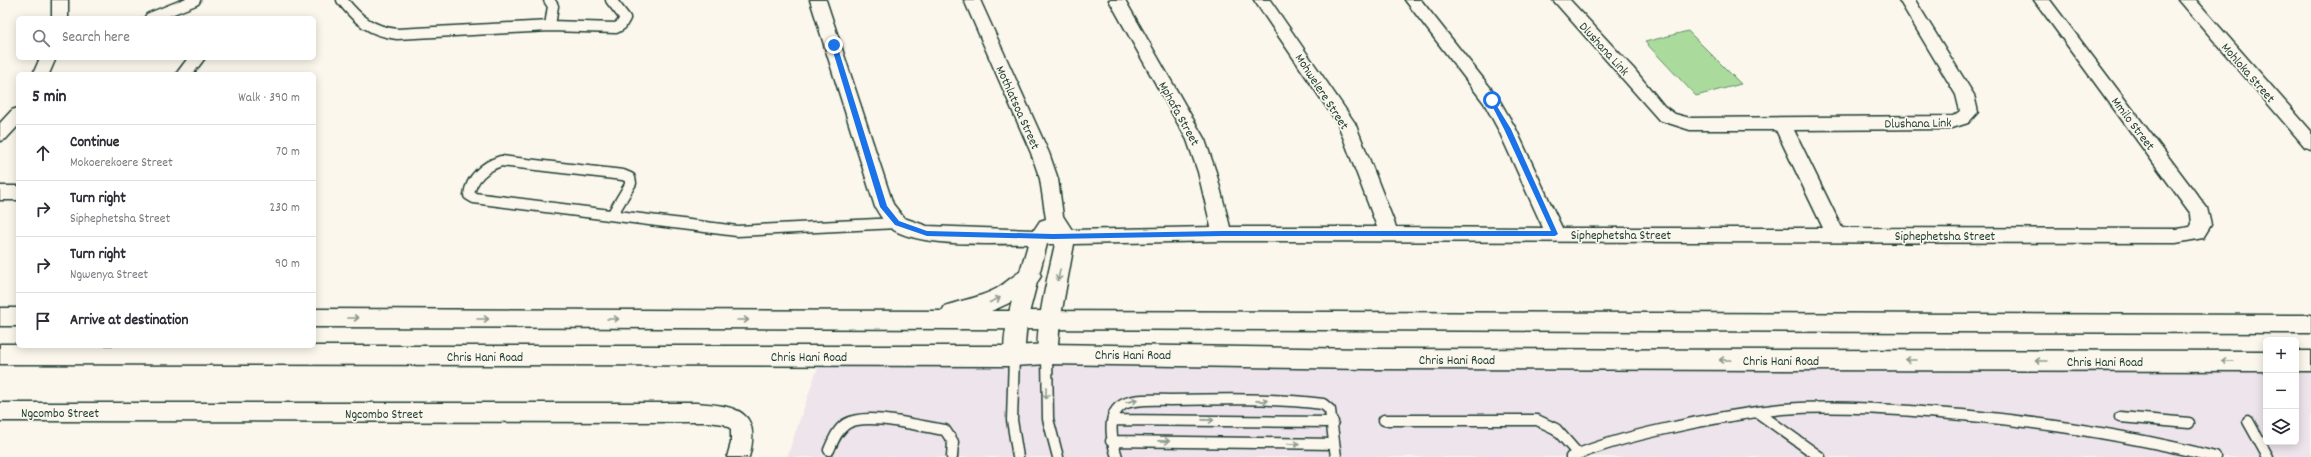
<!DOCTYPE html>
<meta charset="utf-8">
<style>
:root{--surface:#fff;--page:#f7f7f7;--text:#2b2b33;--muted:#7c7c81;--line:#e1e1e2}
body{margin:0;font-family:Dekko,sans-serif;background:var(--page);color:var(--text)}
.controls{position:absolute;right:12px;bottom:12px;display:grid;overflow:hidden;border-radius:6px;box-shadow:0 2px 10px #0003}
.controls button{width:36px;height:36px;display:grid;place-items:center;padding:0;border:0;border-bottom:1px solid var(--line);background:var(--surface);color:var(--text);font:20px sans-serif}
.stop{position:absolute;width:12px;height:12px;margin:-9px;border:3px solid #1a73e8;border-radius:50%;background:#fff}
.stop.end{background:#1a73e8;border-color:#fff;box-shadow:0 1px 4px #0008}
.list{margin:0;padding:0;list-style:none}
h2{display:flex;justify-content:space-between;align-items:center;height:52px;margin:0;padding:0 16px;font-size:17px}
h2 small{font-size:13px;font-weight:400;color:var(--muted)}
.list li{display:grid;grid-template-columns:26px 1fr auto;gap:12px;align-items:center;box-sizing:border-box;height:56px;padding:0 16px;border-top:1px solid var(--line)}
.list b{display:block;font-size:15px;white-space:nowrap}
.list p{margin:0;font-size:13px;white-space:nowrap;color:var(--muted)}
.list em{font-size:13px;font-style:normal;color:var(--muted)}
.icon{flex:none;width:22px;height:22px;fill:none;stroke:currentColor;stroke-width:2;stroke-linecap:round;stroke-linejoin:round}
.map{position:relative;flex:none;width:2311px;height:457px;overflow:hidden}
.search{position:absolute;background:var(--surface);box-shadow:0 2px 10px #0003;left:16px;top:16px;width:300px;height:44px;display:flex;align-items:center;gap:10px;box-sizing:border-box;padding:0 14px;border-radius:6px;color:var(--muted);font-size:15px}
.panel{position:absolute;background:var(--surface);box-shadow:0 2px 10px #0003;left:16px;top:72px;width:300px;height:276px;border-radius:6px}
.map>svg:first-child{display:block}
</style>
<div class="map">
<svg width="2311" height="457" viewBox="0 0 2311 457">
<rect width="100%" height="100%" fill="#fbf7ec"/>
<filter id="ink" filterUnits="userSpaceOnUse"><feTurbulence type="fractalNoise" baseFrequency=".025" numOctaves="2"/><feDisplacementMap in="SourceGraphic" scale="8" xChannelSelector="R" yChannelSelector="G"/><feConvolveMatrix kernelMatrix="1 2 1 2 8 2 1 2 1" color-interpolation-filters="sRGB"/></filter>
<g filter="url(#ink)">
<path fill="#eee4eb" d="M820 361 2266 364V442H2296V364H2311V457H787Z"/>
<path fill="#aadb9c" stroke="#648c68" d="M1688 31 1741 84 1696 96 1645 42Z"/>
<g fill="none" stroke-linecap="round" stroke-linejoin="round">
<defs>
<path id="service" d="M342 0C358 20 371 31 397 34L550 26 553 6 549 0
M150 18 195 0
M550 26 616 28 621 25 625 18 611 0
M612 215 631 183 630 178 623 175 501 161C485 166 471 178 469 195L474 198 737 231 897 223
M1047 354 1048 419 1058 457
M1014 356 1012 420 1018 457
M1757 412 1820 457
M2120 417 2189 423
M1113 420 1333 422
M1384 420H1537L1556 429 1578 454
M2248 421 2268 457
M1111 441 1334 444
M829 450C833 441 837 430 846 424 866 411 922 427 945 430L953 442 952 457
M1117 457C1112 442 1105 413 1124 404 1137 398 1157 400 1170 400 1221 399 1273 398 1323 404L1330 410 1336 457
M1571 457C1602 444 1633 436 1665 429 1704 420 1743 413 1782 409 1842 405 1903 410 1962 415 2048 423 2132 436 2215 457"/>
<path id="minor" d="M52 0H68V18H52Z
M810 0H826L893 204 904 218 927 226 1034 230 1040 221 1046 219 1040 179 1031 153 964 0H980L1049 153 1058 179 1063 216 1072 230 1211 227 1198 172 1187 140 1109 0H1125L1205 140 1216 172 1230 227H1377L1338 124 1254 0H1270L1355 123 1396 227 1543 228 1498 129 1484 103 1405 0H1421L1497 96 1516 129 1562 228H1823L1776 130H1690L1659 120 1553 0H1570L1634 69 1664 106 1675 114 1690 118 1953 116 1960 111 1956 95 1899 0H1915L1974 95 1978 112 1968 123 1949 129 1794 130 1842 228 2176 229 2190 227 2192 224 2191 214 2034 0H2050L2207 208 2211 225 2203 238 2176 243 1222 241 1074 244 1060 321 1057 354 1054 360 1047 362 1040 360C1031 342 1050 267 1055 244H1047L1027 321 1024 356 1021 362 1014 364 1007 362C996 341 1022 268 1028 244 992 243 922 248 892 229 885 224 879 214 875 207Z
M2179 0H2196L2311 131V149L2305 147Z
M40 58H56L49 74H33Z
M188 58H205L193 74H176Z
M18 108V126L6 139 0 141V123L12 110Z
M0 186H18V200H0Z
M0 403H696C736 406 762 410 749 457H727L731 443V429L724 424 708 422 0 421Z"/>
<path id="secondary" d="M1030 267 1038 270 1041 276C1032 293 1009 304 991 311L2311 315V333L314 327V309L942 311 945 306C962 300 979 298 996 289 1008 282 1017 271 1030 267Z
M0 308H18V326H0Z
M0 344H18V346H1014L1047 344 1368 349 2266 351V371L1368 369 1047 364 1014 366 0 364Z
M2296 351H2311V371H2296Z"/>
</defs>
<use href="#service" stroke="#1f3d34" stroke-width="13"/>
<use href="#minor" stroke="#1f3d34" stroke-width="3"/>
<use href="#secondary" stroke="#1f3d34" stroke-width="3"/>
<use href="#service" stroke="#fbf7ec" stroke-width="10"/>
<use href="#minor" fill="#fbf7ec" fill-rule="evenodd"/>
<use href="#secondary" fill="#fbf7ec" fill-rule="evenodd"/>
</g>
<defs><path id="oneway-shaft" d="M-6 0H5M1.5-3L5.5 0L1.5 3" fill="none" stroke-width="1.6" stroke-linecap="round" stroke-linejoin="round"/></defs>
<g stroke="#8d9a90">
<use href="#oneway-shaft" transform="translate(1059 275) rotate(101)"/>
<use href="#oneway-shaft" transform="translate(995 300) rotate(-24)"/>
<use href="#oneway-shaft" transform="translate(353 318)"/>
<use href="#oneway-shaft" transform="translate(483 319)"/>
<use href="#oneway-shaft" transform="translate(613 319)"/>
<use href="#oneway-shaft" transform="translate(743 320)"/>
<use href="#oneway-shaft" transform="translate(1725 360) rotate(-180)"/>
<use href="#oneway-shaft" transform="translate(1911 360) rotate(-180)"/>
<use href="#oneway-shaft" transform="translate(2041 361) rotate(-180)"/>
<use href="#oneway-shaft" transform="translate(2227 361) rotate(-180)"/>
<use href="#oneway-shaft" transform="translate(1046 393) rotate(91)"/>
<use href="#oneway-shaft" transform="translate(1132 401) rotate(-13)"/>
<use href="#oneway-shaft" transform="translate(1262 401) rotate(1)"/>
<use href="#oneway-shaft" transform="translate(1208 420) rotate(1)"/>
<use href="#oneway-shaft" transform="translate(1164 441) rotate(1)"/>
<use href="#oneway-shaft" transform="translate(1294 444) rotate(1)"/>
</g>
</g>
<path fill="#1a73e8" d="M834 43 837 45 887 206 899 221 927 231 1053 234 1222 231H1551L1504 129 1489 100 1492 98 1511 129 1558 234 1555 236H1222L1053 239 927 236 895 225 880 207 831 45Z"/>
<g text-anchor="middle" stroke-width="3.5" stroke-linejoin="round" paint-order="stroke">
<g font-size="13" fill="#1f3d34" stroke="#fbf7ec">
<text transform="translate(1605 48) rotate(48)" y="5">Dlushana Link</text>
<text transform="translate(2249 72) rotate(49)" y="5">Mohloka Street</text>
<text transform="translate(1323 91) rotate(57)" y="5">Mohwelere Street</text>
<text transform="translate(1019 107) rotate(66)" y="5">Mothlatsoa Street</text>
<text transform="translate(1180 113) rotate(61)" y="5">Mphafa Street</text>
<text transform="translate(1918 122) rotate(-1)" y="5">Dlushana Link</text>
<text transform="translate(2134 123) rotate(53)" y="5">Mmilo Street</text>
<text x="1621" y="239">Siphephetsha Street</text>
<text x="1945" y="240">Siphephetsha Street</text>
<text x="1133" y="359">Chris Hani Road</text>
<text x="485" y="361">Chris Hani Road</text>
<text x="809" y="361">Chris Hani Road</text>
<text x="1457" y="364">Chris Hani Road</text>
<text x="1781" y="365">Chris Hani Road</text>
<text x="2105" y="366">Chris Hani Road</text>
<text x="60" y="417">Ngcombo Street</text>
<text x="384" y="418">Ngcombo Street</text>
</g>
</g>
</svg>
<div class="controls">
<button>+</button>
<button>−</button>
<button><svg class="icon" aria-label="layers" viewBox="0 0 24 24"><path d="M12 4l9 5-9 5-9-5zM3 14l9 5 9-5"/></svg></button>
</div>
<div class="stop" style="left:1492px;top:100px"></div>
<div class="stop end" style="left:834px;top:45px"></div>
<div class="search"><svg class="icon" aria-label="search" viewBox="0 0 24 24"><circle cx="10" cy="10" r="6"/><path d="M15 15l6 6"/></svg>Search here</div>
<section class="panel">
<h2>5 min<small>Walk · 390 m</small></h2>
<ul class="list">
<li><svg class="icon" aria-label="ahead" viewBox="0 0 24 24"><path d="M12 20V5M6 11l6-6 6 6"/></svg><div><b>Continue</b><p>Mokoerekoere Street</p></div><em>70 m</em></li>
<li><svg class="icon" aria-label="right" viewBox="0 0 24 24"><path d="M7 20v-9h11M14 6l5 5-5 5"/></svg><div><b>Turn right</b><p>Siphephetsha Street</p></div><em>230 m</em></li>
<li><svg class="icon" aria-label="right" viewBox="0 0 24 24"><path d="M7 20v-9h11M14 6l5 5-5 5"/></svg><div><b>Turn right</b><p>Ngwenya Street</p></div><em>90 m</em></li>
<li><svg class="icon" aria-label="arrive" viewBox="0 0 24 24"><path d="M6 21V4h12l-3 4 3 4H6"/></svg><div><b>Arrive at destination</b></div></li>
</ul>
</section>
</div>
